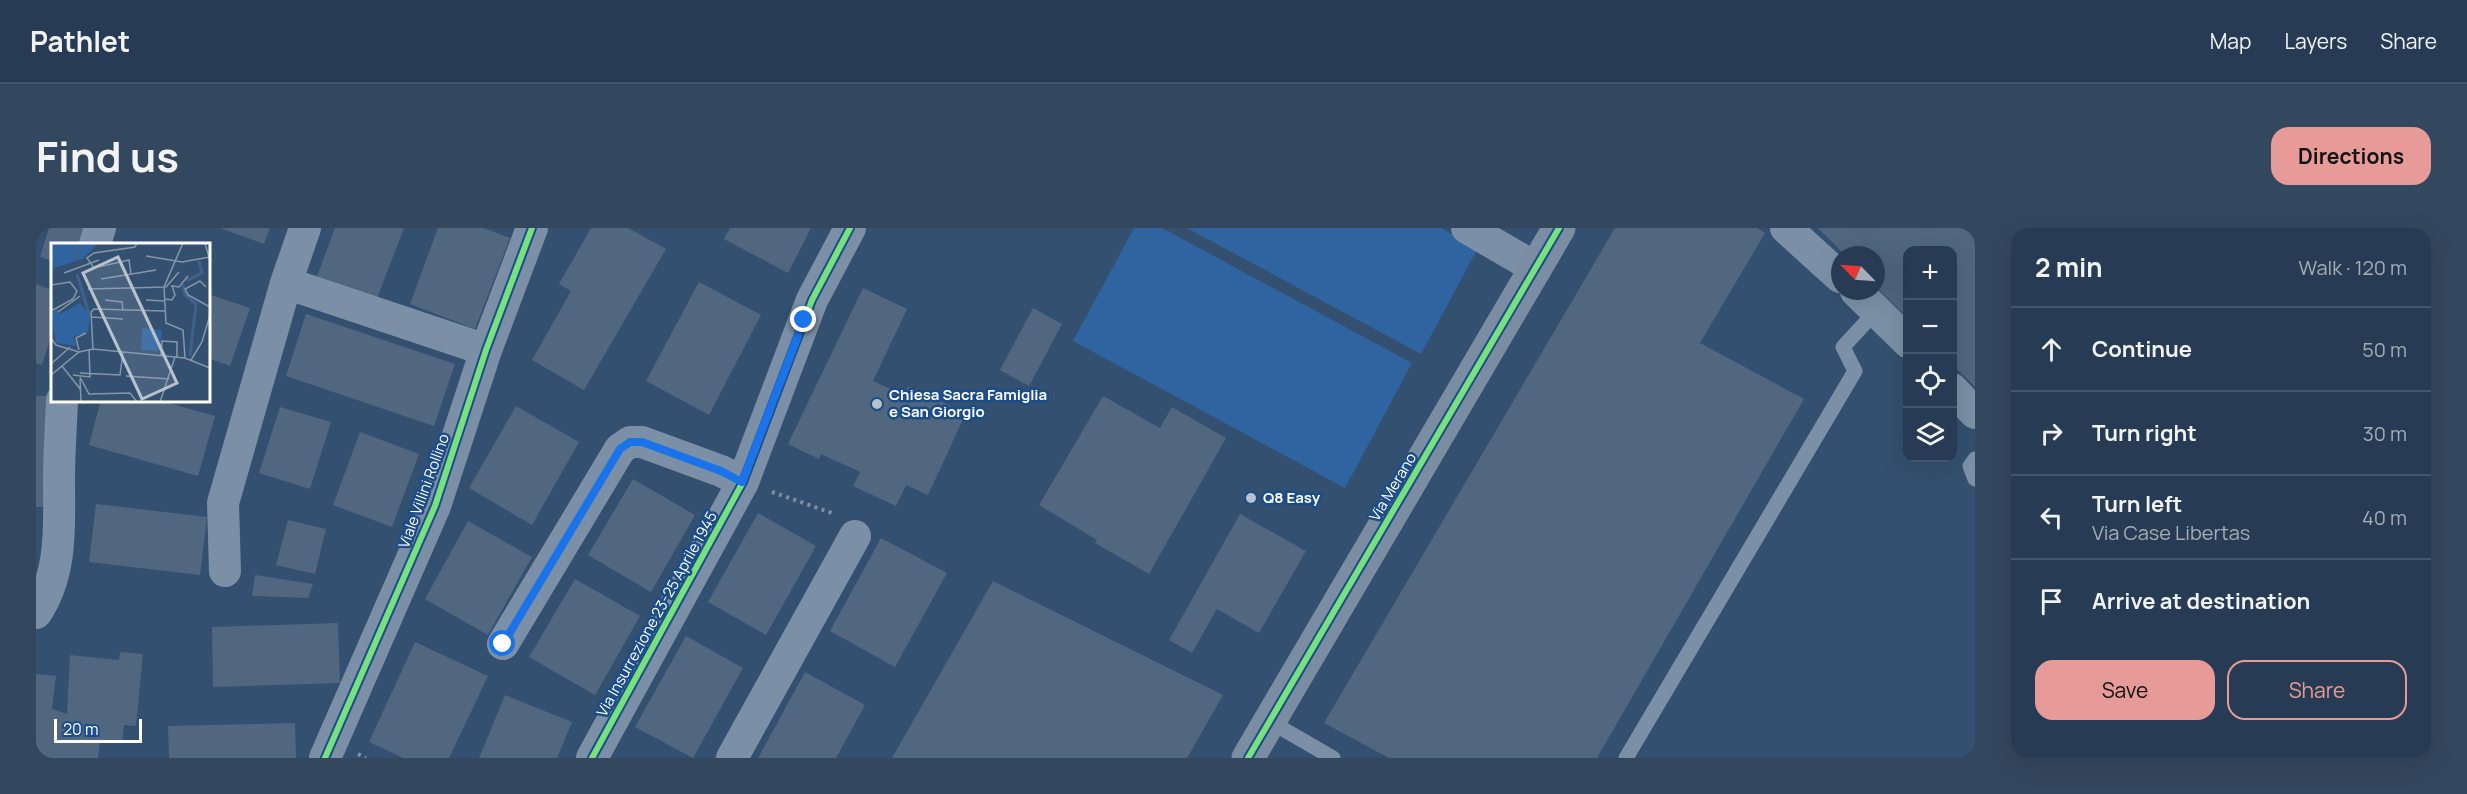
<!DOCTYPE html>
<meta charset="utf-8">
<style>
:root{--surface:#273c54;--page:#33475e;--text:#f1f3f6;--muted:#a4adb8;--line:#43566b;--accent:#e69b98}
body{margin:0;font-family:Manrope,sans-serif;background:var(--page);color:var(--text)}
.controls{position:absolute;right:18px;top:18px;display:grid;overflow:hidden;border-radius:12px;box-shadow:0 6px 24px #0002}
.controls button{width:54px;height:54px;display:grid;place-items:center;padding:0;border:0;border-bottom:2px solid var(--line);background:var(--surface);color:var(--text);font:30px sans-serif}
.compass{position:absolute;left:1795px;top:18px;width:54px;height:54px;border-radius:50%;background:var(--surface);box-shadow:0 6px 24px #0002;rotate:295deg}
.scale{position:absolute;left:18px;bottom:15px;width:88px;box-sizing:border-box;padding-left:6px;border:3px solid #fff;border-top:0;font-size:16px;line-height:21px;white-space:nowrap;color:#fff;-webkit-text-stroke:4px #1c4d89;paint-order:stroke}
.stop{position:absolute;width:18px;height:18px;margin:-14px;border:4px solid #1a73e8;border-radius:50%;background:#fff}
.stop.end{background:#1a73e8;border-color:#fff;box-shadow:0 2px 6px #0008}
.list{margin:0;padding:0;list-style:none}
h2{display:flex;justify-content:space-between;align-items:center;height:78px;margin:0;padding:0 24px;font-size:26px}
h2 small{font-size:20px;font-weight:400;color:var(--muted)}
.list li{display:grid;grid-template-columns:39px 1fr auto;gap:18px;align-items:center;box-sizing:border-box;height:84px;padding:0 24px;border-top:2px solid var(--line)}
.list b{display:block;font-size:22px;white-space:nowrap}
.list p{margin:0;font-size:20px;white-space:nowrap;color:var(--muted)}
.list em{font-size:20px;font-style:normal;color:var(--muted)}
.actions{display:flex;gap:12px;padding:18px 24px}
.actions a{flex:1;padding:14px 0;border:2px solid var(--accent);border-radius:18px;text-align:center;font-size:21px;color:var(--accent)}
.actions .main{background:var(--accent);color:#111}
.icon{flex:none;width:33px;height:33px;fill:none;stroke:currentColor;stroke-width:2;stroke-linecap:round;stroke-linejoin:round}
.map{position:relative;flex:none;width:1939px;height:530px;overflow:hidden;border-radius:18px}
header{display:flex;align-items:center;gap:36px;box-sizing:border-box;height:84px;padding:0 30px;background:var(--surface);border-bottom:2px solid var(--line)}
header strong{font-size:28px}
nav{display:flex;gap:33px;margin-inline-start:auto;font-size:21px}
.intro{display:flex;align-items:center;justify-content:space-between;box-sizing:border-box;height:144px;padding:0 36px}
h1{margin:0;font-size:42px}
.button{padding:15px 27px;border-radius:18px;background:var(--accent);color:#111;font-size:21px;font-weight:700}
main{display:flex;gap:36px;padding:0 36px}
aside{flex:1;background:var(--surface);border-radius:18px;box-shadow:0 6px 24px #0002}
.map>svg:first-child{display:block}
</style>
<header>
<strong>Pathlet</strong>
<nav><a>Map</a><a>Layers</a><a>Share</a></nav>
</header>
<div class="intro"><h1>Find us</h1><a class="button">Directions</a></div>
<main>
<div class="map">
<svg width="1939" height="530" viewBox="0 0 1939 530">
<rect width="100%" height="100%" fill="#345070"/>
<path fill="#3064a0" d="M1098 0H1126L1376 135 1309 260 1037 113Z
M1151 0H1405L1442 20 1385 126Z"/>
<path fill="#516780" d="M13 0H51L46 16H16V33L4 29Z
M184 0H234L228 16Z
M299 0H368L340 73 280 51Z
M402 0H447L474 10 439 101 374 76Z
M555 0H592L630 21 548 162 496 132 535 63 523 56Z
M694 0H775L752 45 688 11Z
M1579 0H1721L1729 5 1664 115 1768 171 1561 530H1353L1288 495Z
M1782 0H1939V159L1916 136V22H1872V90L1840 59V27H1809Z
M663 54 725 87 673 187 610 153Z
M0 56 16 62V105L6 137 0 135Z
M827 60 871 81 837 153 868 167 872 158 930 185 892 267 870 257 860 278 817 258 824 244 785 226 783 231 752 216Z
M172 66 214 80 194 138 172 130Z
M997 80 1026 96 993 158 964 142Z
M270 86 419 136 398 198 250 148Z
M0 168H13L12 279H0Z
M1067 168 1124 200 1136 179 1190 210 1113 346 1059 315 1061 312 1003 277Z
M65 172H122L179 188 162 248 53 217Z
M480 178 543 214 496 297 433 260Z
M244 179 295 194 274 261 223 245Z
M324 204 383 226 356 299 297 277Z
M597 251 659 287 615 364 552 327Z
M60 276 171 289 164 347 53 334Z
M722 285 780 318 730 407 672 374Z
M1204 286 1270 323 1223 405 1181 381 1156 425 1133 412Z
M252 292 290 301 279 346 240 337Z
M432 293 496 329 452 407 389 371Z
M845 310 911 345 859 439 794 403Z
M219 347 277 356 272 370 216 368Z
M539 351 604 388 559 467 493 429Z
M957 353 1187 467 1151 530H856Z
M302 395 304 455 177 459 176 399Z
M650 408 707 440 657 530 599 499Z
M379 414 452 448 413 530H367L333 514Z
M84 424 107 426 100 498 88 497 86 514 64 512 62 530H0V446L20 448 16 481 31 486 34 427 83 432Z
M769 444 829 477 800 530H722Z
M469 467 536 494 521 530H443Z
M259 495 260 530H133L132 498Z"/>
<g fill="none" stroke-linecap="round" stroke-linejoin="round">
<path stroke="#7b90a6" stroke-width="4" stroke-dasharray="3 4.5" stroke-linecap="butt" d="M736 264 799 286
M322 526 330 530"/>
<path stroke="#7b90a6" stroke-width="15" d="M1939 231 1934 238 1939 251
M1233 493 1297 530
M1590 530 1819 143 1807 119 1841 82"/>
<path stroke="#7b90a6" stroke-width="32" d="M1431 0 1500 40
M1750 0 1804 49
M59 16 64 0
M250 55 450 122
M1820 63 1872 114
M1916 161 1939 185
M189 343 187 275 250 55 269 0
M0 385C27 345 23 297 23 251 23 225 25 199 26 172
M467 416 584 221 594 214H606L685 243 707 254
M289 530 399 278 450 122 496 0
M556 530 707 254 776 72 814 0
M696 530 819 308"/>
<path stroke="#7b8da3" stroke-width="33" d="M1212 530 1523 0"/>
<defs>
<path id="cycleway" d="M289 530 399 278 450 122 496 0
M556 530 707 254 776 72 814 0
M1212 530 1523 0"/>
</defs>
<use href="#cycleway" stroke="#1c4d89" stroke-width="10"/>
<use href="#cycleway" stroke="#77e17e" stroke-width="6"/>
</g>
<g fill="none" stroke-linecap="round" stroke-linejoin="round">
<path stroke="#1a73e8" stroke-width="8" d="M467 416 584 221 594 214H606L685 243 706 254 768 92"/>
</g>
<g fill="#b8c2cd" stroke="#1c4d89" stroke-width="2">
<circle cx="841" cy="176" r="6"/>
<circle cx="1215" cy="270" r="6"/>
</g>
<g text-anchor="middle" stroke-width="5" stroke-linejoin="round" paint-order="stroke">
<g font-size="15" font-weight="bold" fill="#fff" stroke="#1c4d89" text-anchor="start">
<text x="853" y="172">Chiesa Sacra Famiglia<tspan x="853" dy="17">e San Giorgio</tspan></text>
<text x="1227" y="275">Q8 Easy</text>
</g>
<g font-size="15" fill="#fff" stroke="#1c4d89">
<text transform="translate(1357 259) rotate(-59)" y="5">Via Merano</text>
<text transform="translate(388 263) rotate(-70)" y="5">Viale Villini Rollino</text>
<text transform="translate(621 386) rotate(-61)" y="5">Via Insurrezione 23-25 Aprile 1945</text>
</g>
</g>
<g transform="translate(15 15)">
<rect width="159" height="159" fill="#345070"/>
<path d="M0 0H48L31 16 0 26ZM29 60 39 72 37 89 22 94 26 103 5 100 0 70 6 66 9 71ZM91 85 111 87 110 108 90 107Z" fill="#3064a0"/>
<path fill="none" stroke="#3f618c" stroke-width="3" d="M24 17 25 9 35 0M26 31 38 71M135 38 151 30 148 18M132 41 134 52 145 61 139 113"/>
<path fill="none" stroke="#8596a9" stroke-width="1.5" d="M132 0 113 44 115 80 132 87 134 115M154 0 159 18M95 13 131 19 159 14M13 30 48 17M80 31 78 17 43 25 36 15 43 10 84 4 86 0M50 36 105 27M0 42 19 39 26 48 22 56 0 68M155 44 149 38 134 46 137 52 159 64M37 46 115 44 128 29M114 56 121 57 124 52 121 43 128 44 137 33M54 57 71 59 72 67M95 57 114 58M7 69 29 53M40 74 72 76M0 95 5 102 28 109M42 106 40 69 43 66 114 68M28 107 25 95 35 90M110 113 111 98 126 99V114M140 117 151 99 159 72M0 121 19 104M11 123 30 147M29 130 69 132 72 109M0 132 28 109 42 106 134 115 159 125M22 132 39 134 38 107M75 133 118 136M29 134 38 151 79 150 86 159M29 136 30 159M109 159 124 114"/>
<path fill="#b8c2cd" fill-opacity="0.15" stroke="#b8c2cd" stroke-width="3" d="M67 14 126 140 91 156 32 30Z"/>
<rect width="159" height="159" fill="none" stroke="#fff" stroke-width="3"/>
</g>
</svg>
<div class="controls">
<button>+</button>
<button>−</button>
<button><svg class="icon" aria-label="locate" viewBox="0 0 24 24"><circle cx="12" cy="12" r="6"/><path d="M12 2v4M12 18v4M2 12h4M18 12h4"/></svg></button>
<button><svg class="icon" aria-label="layers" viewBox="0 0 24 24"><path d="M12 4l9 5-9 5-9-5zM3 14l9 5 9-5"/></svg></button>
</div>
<svg class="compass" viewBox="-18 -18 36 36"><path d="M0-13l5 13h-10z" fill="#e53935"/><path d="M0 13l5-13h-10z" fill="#a4adb8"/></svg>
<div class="scale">20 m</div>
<div class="stop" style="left:467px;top:416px"></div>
<div class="stop end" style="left:768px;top:92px"></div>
</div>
<aside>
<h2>2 min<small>Walk · 120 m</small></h2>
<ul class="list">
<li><svg class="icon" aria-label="ahead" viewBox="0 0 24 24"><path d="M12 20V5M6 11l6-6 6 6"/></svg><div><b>Continue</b></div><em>50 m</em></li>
<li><svg class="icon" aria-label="right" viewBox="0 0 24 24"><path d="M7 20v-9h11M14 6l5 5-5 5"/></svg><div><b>Turn right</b></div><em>30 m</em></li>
<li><svg class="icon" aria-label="left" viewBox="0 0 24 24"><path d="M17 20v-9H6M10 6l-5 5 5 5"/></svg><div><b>Turn left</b><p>Via Case Libertas</p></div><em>40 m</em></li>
<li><svg class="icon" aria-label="arrive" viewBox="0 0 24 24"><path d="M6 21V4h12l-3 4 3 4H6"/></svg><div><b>Arrive at destination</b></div></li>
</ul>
<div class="actions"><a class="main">Save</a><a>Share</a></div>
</aside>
</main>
